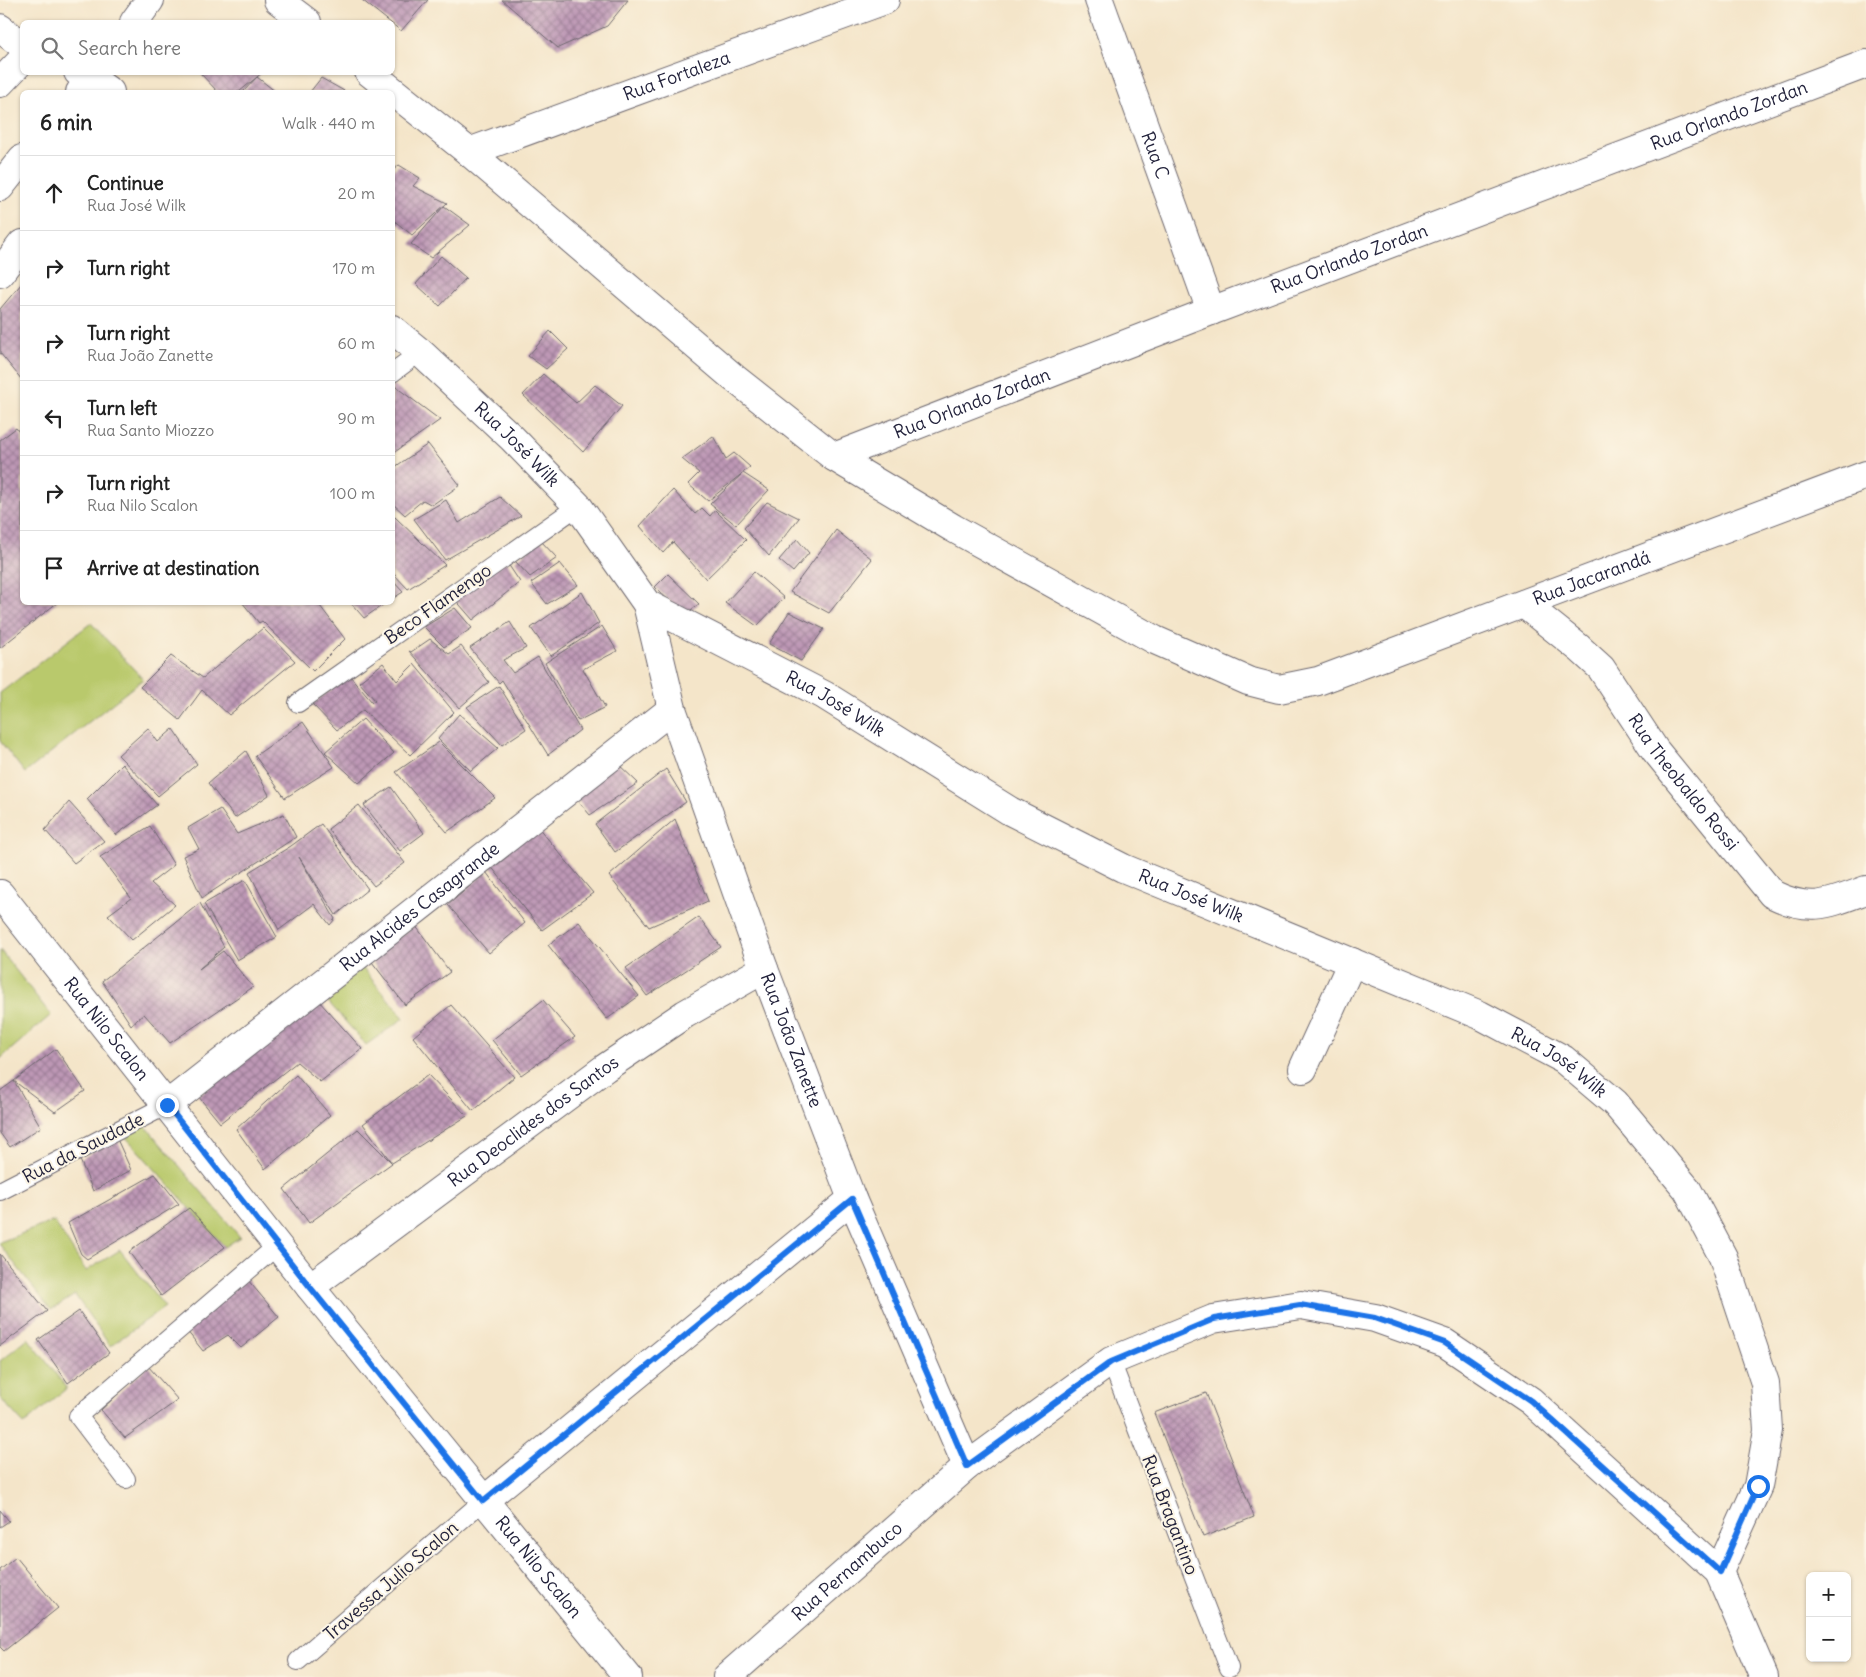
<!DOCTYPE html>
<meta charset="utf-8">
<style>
:root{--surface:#fff;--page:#f2f2f2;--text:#222;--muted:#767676;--line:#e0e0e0}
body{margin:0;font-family:Delius,sans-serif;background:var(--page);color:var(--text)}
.controls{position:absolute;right:15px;bottom:15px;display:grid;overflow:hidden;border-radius:8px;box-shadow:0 1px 4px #0004}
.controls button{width:45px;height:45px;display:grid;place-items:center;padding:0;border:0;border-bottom:1px solid var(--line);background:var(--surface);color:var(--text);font:25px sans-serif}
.stop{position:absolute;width:15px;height:15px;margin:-11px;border:4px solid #1a73e8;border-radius:50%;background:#fff}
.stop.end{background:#1a73e8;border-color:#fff;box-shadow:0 1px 5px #0008}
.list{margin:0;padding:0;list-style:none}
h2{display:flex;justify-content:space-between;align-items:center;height:65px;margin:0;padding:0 20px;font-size:21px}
h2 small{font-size:16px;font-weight:400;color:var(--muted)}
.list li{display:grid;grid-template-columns:32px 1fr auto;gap:15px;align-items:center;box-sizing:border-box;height:75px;padding:0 20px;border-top:1px solid var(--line)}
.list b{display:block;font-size:19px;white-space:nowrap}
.list p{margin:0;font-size:16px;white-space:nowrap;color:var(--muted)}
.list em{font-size:16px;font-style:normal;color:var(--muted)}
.icon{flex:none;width:28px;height:28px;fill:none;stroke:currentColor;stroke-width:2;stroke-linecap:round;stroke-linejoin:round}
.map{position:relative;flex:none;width:1866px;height:1677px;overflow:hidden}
.search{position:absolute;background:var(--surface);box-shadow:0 1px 4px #0004;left:20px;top:20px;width:375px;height:55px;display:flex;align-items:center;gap:12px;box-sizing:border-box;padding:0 18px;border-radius:8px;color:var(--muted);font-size:19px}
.panel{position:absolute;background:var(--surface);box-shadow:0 1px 4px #0004;left:20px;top:90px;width:375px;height:515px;border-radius:8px}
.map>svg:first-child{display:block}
</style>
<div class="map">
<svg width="1866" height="1677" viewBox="0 0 1866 1677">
<defs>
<pattern id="building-cross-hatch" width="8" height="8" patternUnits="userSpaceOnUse" patternTransform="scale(1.25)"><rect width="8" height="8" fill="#be98b6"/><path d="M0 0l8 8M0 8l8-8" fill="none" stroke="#9a7c95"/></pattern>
</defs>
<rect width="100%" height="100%" fill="#fcf5e5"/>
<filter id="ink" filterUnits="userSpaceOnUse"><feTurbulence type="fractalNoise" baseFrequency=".02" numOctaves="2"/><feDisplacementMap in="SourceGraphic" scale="10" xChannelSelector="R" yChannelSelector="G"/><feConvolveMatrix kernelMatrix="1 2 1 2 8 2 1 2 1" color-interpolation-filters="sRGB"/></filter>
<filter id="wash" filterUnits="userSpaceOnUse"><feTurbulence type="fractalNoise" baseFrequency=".0096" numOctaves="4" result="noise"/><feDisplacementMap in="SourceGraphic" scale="20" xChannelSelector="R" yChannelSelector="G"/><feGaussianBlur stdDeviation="1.12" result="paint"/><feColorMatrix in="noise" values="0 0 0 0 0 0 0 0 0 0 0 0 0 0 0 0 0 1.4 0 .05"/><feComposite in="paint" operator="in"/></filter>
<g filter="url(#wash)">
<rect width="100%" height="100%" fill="#f4e5c9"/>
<path fill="#b9c96c" stroke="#6e7654" d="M91 623 143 679 25 773 0 741V693Z
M0 950 51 1015 0 1059Z
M360 965 404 1018 366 1045 324 997Z
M142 1122 240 1237 225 1247 123 1134Z
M54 1221 86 1271 120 1250 165 1307 110 1346 75 1295 51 1310 0 1245V1242Z
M28 1338 67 1388 24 1424 0 1398V1361Z"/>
<g id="blocks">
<path fill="url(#building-cross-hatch)" d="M362 0H428L401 31Z
M502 0H628L607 26 558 48Z
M199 72H263L239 92H218Z
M257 77 276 92H243Z
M321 78 346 92H310Z
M399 165 420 178 413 186 447 203 412 235 392 219V171Z
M444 206 470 225 431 258 411 244Z
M441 256 466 278 440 306 416 284Z
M22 283V380L0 353V309Z
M550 331 568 349 546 369 528 356Z
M543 374 576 403 595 385 622 406 583 452 523 395Z
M392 384 440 420 392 454Z
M16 428 22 436V602H58L0 648V440Z
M713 436 726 459 734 453 750 467 708 501 688 484 699 473 682 459Z
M428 444 460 485 432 505 423 500 405 515 392 503V469Z
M743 473 769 490 736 525 710 504Z
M673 490 695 514 702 508 710 516 715 510 746 540 706 579 673 542 663 553 640 526Z
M500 497 521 516 445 560 414 519 446 500 459 523Z
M767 502 799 518 769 556 744 528Z
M395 517 445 565 408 589 392 572V519Z
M836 530 872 559 829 613 790 592Z
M797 539 809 553 793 572 779 560Z
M540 540 557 558 530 577 515 561Z
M506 561 520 582 473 620 453 597Z
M560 563 578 585 547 604 531 583Z
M754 572 784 598 757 626 725 603Z
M668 574 699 604 684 615 655 587Z
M392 580 403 592 392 599Z
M582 592 599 623 551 656 531 628Z
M242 602H317L345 639 313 671 262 621 259 623Z
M350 602H387L364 618Z
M455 608 472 628 444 647 424 627Z
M789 612 824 629 801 661 769 644Z
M510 622 526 648 503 660 513 673 538 657 580 730 548 755 502 680 499 683 470 648Z
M602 626 617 651 583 669 605 707 578 721 545 663Z
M263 628 295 661 229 715 202 690 180 720 140 687 171 656 203 678Z
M430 639 449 654 461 646 489 682 459 708 409 651 411 652Z
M383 663 397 681 414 664 454 712 410 755 363 710 337 730 312 704 350 676 372 702 375 700 359 682Z
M499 686 526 729 502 745 467 707Z
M459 714 498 748 471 771 438 739Z
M363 719 394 753 359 783 325 752Z
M303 722 334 767 285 798 255 756Z
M148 728 158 742 173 729 197 764 158 796 118 755Z
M439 742 495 798 447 832 396 772Z
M246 751 269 795 235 818 208 783Z
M615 761 638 783 590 815 569 790Z
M122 764 157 805 116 835 87 799Z
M666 769 686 802 615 852 595 824Z
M391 787 424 833 400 851 364 805Z
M69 802 104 841 74 863 45 830Z
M359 805 405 863 374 886 328 829Z
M220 809 237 834 284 814 296 837 202 898 183 856 199 849 188 828Z
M675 819 708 901 649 927 609 876Z
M321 824 368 889 336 915 299 857 335 919 330 925 314 904 279 930 249 872 291 846Z
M150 826 174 865 151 883 175 905 132 940 108 915 131 898 100 857Z
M537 826 593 893 542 930 490 865Z
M486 872 525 923 489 953 448 905Z
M245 880 277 937 237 960 204 904Z
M200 903 224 947 199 969 223 951 253 987 170 1043 144 1014 131 1025 102 981Z
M699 917 721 947 647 996 626 968Z
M579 922 639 996 607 1019 548 945Z
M415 925 450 972 405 1005 369 958Z
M318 1000 362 1049 320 1082 297 1062 220 1123 198 1096Z
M543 1000 575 1037 521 1075 492 1040Z
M451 1005 514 1077 473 1111 413 1037Z
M56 1049 85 1091 55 1112 14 1081Z
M296 1075 330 1115 265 1169 236 1129Z
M428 1075 467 1116 392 1163 309 1223 284 1189 358 1129 392 1163 363 1124Z
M14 1081 41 1127 10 1147 0 1133V1091Z
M116 1137 131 1170 93 1191 80 1160Z
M155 1174 179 1204 87 1259 81 1254 68 1223Z
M189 1208 225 1247 161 1296 129 1252Z
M0 1254 47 1311 0 1346Z
M247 1279 279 1317 241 1348 228 1335 203 1351 183 1326Z
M79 1311 109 1353 68 1383 38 1340Z
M148 1366 178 1400 125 1438 101 1410Z
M1206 1393 1254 1517 1203 1537 1154 1413Z
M0 1510 9 1521 0 1527Z
M16 1557 58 1608 4 1651 0 1647V1570Z"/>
</g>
</g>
<g filter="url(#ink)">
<use href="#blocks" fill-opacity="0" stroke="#6c666d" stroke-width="1"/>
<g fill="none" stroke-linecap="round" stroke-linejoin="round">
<defs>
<path id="lane" d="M392 373 420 352
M298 703 578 506
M0 1191 167 1105
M1111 1361 1229 1668
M126 1479 78 1416 278 1245
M298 1661 483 1501"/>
<g id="street">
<path id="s1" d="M1099 0 1211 311"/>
<path d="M0 28 22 45"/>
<path d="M78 72 92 79 110 92"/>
<path d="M0 83 22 60"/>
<path id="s2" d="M469 152 885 0"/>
<path d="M0 273 22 244"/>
<path id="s3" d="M392 329 420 352 512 438 578 506 647 604 824 695 1010 811 1123 868 1480 1015 1563 1059 1615 1103 1687 1189 1723 1257 1765 1383 1768 1430 1758 1486 1719 1572"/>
<path id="s4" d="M834 457 1211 311 1866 64"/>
<path id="s5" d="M647 604 672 709 764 969 852 1199 967 1466"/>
<path id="s6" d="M1524 604 1579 648 1601 668 1655 750 1772 894C1811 913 1828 904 1866 890"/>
<path id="s7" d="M0 894 310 1287 628 1677"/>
<path d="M1303 1069 1352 962"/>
<path id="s8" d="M167 1105 672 709"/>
<path id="s9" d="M310 1287 605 1068 685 1014 764 969"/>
<path d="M483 1501 852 1199"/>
</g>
<g id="secondary">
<path d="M278 0 307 22"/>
<path id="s10" d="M369 72 469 152 734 378 834 457 953 528 1155 640 1248 681 1279 689 1318 681 1866 475"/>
<path id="s11" d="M727 1677 967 1466 1111 1361 1213 1319 1301 1305 1375 1318 1445 1343 1531 1401 1719 1572 1764 1677"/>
</g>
<path id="primary" d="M134 22 150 0
M80 92 96 72
M0 187 22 159"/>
</defs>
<use href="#lane" stroke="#6c666d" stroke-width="20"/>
<use href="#street" stroke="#6c666d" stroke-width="30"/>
<use href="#secondary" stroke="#6c666d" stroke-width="30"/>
<use href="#primary" stroke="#6c666d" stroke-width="30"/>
<use href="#lane" stroke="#fff" stroke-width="18"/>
<use href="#street" stroke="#fff" stroke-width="28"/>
<use href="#secondary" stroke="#fff" stroke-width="28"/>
<use href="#primary" stroke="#fff" stroke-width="28"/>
</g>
</g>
<g fill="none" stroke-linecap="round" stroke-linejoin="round" filter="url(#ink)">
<path stroke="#1a73e8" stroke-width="6" d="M167 1105 310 1287 483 1501 852 1199 967 1466 1111 1362 1214 1319 1300 1305 1375 1318 1445 1343 1531 1401 1720 1572 1758 1486"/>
</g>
<g text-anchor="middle" stroke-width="4" stroke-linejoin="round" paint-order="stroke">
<g font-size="18" fill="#22223b" stroke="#fcf5e5">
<text dy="6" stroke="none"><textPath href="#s2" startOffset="221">Rua Fortaleza</textPath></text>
<text dy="6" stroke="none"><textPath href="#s4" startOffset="958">Rua Orlando Zordan</textPath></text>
<text dy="6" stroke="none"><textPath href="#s1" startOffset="165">Rua C</textPath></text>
<text dy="6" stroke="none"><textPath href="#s4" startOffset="552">Rua Orlando Zordan</textPath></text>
<text dy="6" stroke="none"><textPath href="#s4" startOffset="148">Rua Orlando Zordan</textPath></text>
<text dy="6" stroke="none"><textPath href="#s3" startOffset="170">Rua José Wilk</textPath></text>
<text dy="6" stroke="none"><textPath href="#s10" startOffset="1439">Rua Jacarandá</textPath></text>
<text transform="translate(438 604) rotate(-35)" y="6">Beco Flamengo</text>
<text dy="6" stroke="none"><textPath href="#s3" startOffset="590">Rua José Wilk</textPath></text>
<text dy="6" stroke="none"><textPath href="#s6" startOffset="241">Rua Theobaldo Rossi</textPath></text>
<text dy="6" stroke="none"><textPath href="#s3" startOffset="995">Rua José Wilk</textPath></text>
<text dy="6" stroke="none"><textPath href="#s8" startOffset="321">Rua Alcides Casagrande</textPath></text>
<text dy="6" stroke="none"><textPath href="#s7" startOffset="172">Rua Nilo Scalon</textPath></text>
<text dy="6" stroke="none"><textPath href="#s5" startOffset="460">Rua João Zanette</textPath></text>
<text dy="6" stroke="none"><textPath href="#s3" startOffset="1400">Rua José Wilk</textPath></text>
<text dy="6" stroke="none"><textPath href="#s9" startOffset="278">Rua Deoclides dos Santos</textPath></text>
<text transform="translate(83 1148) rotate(-27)" y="6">Rua da Saudade</text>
<text transform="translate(1170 1515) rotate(69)" y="6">Rua Bragantino</text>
<text dy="6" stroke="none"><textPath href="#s7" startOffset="862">Rua Nilo Scalon</textPath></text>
<text dy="6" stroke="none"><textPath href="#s11" startOffset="160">Rua Pernambuco</textPath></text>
<text transform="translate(391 1581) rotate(-41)" y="6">Travessa Julio Scalon</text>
</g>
</g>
</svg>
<div class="controls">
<button>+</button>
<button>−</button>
</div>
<div class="stop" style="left:1758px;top:1486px"></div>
<div class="stop end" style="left:167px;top:1105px"></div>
<div class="search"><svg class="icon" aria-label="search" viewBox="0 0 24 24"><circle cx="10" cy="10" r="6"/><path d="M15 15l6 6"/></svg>Search here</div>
<section class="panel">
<h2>6 min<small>Walk · 440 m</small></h2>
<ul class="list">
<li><svg class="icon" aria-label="ahead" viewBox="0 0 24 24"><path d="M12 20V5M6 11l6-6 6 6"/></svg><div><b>Continue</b><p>Rua José Wilk</p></div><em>20 m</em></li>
<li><svg class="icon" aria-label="right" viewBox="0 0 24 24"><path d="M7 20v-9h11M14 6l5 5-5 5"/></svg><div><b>Turn right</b></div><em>170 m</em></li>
<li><svg class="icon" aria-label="right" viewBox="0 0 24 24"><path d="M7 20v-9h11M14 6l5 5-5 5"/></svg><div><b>Turn right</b><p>Rua João Zanette</p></div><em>60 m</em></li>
<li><svg class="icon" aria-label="left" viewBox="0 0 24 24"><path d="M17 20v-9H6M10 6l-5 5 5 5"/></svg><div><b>Turn left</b><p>Rua Santo Miozzo</p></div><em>90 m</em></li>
<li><svg class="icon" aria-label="right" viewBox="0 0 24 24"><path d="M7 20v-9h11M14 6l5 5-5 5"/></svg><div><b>Turn right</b><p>Rua Nilo Scalon</p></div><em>100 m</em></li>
<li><svg class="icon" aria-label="arrive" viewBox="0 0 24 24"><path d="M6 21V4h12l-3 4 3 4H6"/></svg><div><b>Arrive at destination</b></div></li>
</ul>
</section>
</div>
